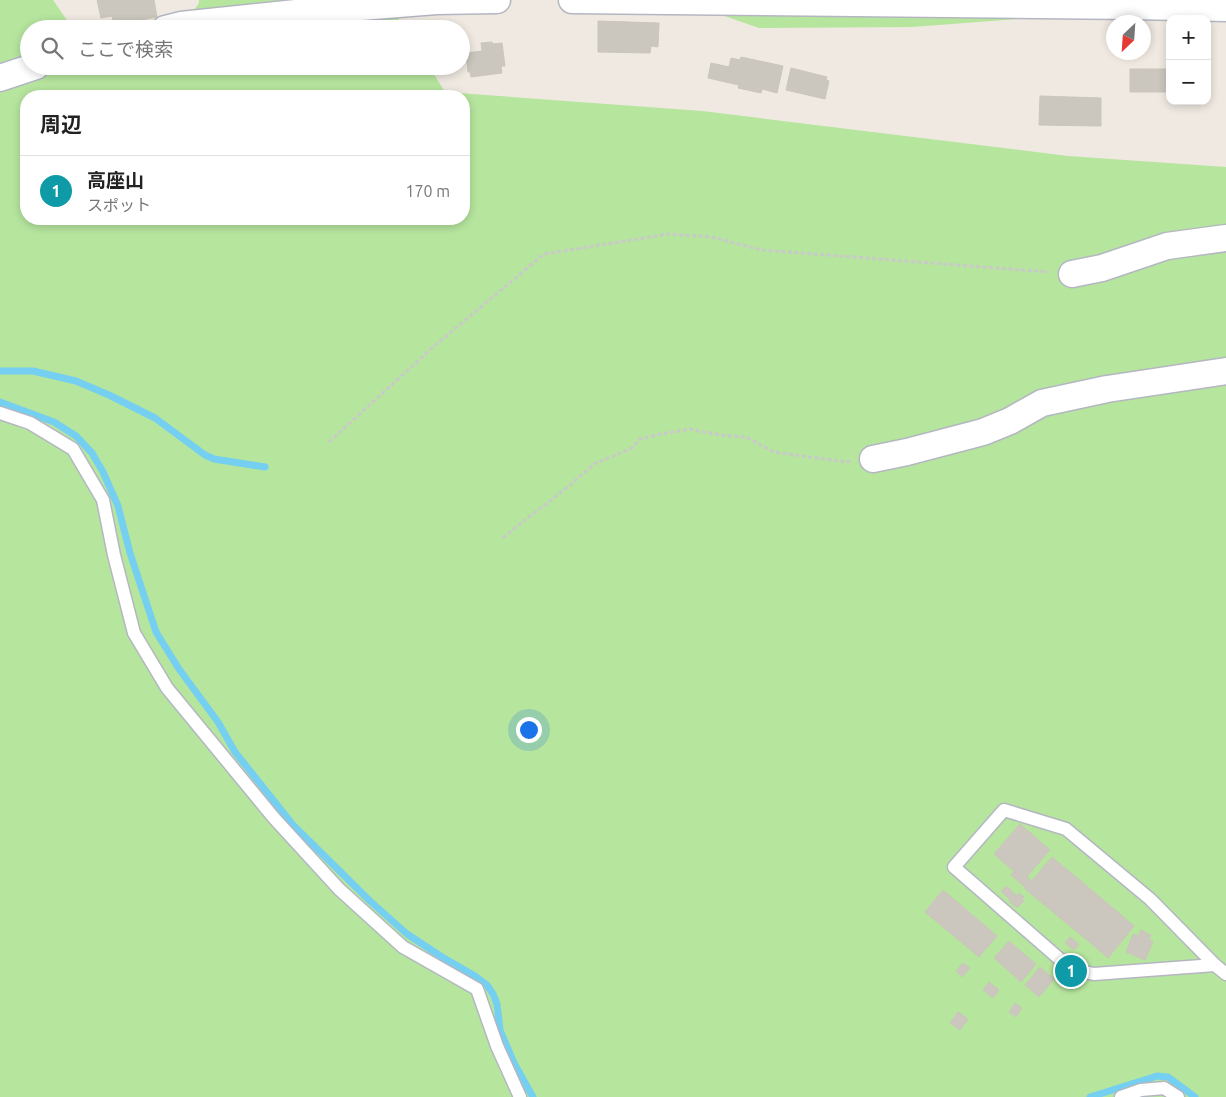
<!DOCTYPE html>
<html lang="ja">
<meta charset="utf-8">
<style>
:root{--surface:#fff;--page:#f2f2f2;--text:#222;--muted:#767676;--line:#e0e0e0;--accent:#1a73e8}
body{margin:0;font-family:Ubuntu,"Noto Sans JP",sans-serif;background:var(--page);color:var(--text)}
.controls{position:absolute;right:15px;top:15px;display:grid;overflow:hidden;border-radius:10px;box-shadow:0 2px 8px #0003}
.controls button{width:45px;height:45px;display:grid;place-items:center;padding:0;border:0;border-bottom:1px solid var(--line);background:var(--surface);color:var(--text);font:25px sans-serif}
.compass{position:absolute;left:1106px;top:15px;width:45px;height:45px;border-radius:50%;background:var(--surface);box-shadow:0 2px 8px #0003;rotate:205deg}
.you{position:absolute;left:528px;top:729px;width:18px;height:18px;margin:-12px;border:4px solid #fff;border-radius:50%;background:#1a73e8;box-shadow:0 0 0 8px #1a73e833}
.badge{display:grid;place-items:center;width:32px;height:32px;border-radius:50%;background:var(--accent);color:#fff;font-size:16px;font-weight:700}
.pin{position:absolute;translate:-50% -50%;border:2px solid #fff;box-shadow:0 1px 5px #0006}
.list{margin:0;padding:0;list-style:none}
h2{display:flex;justify-content:space-between;align-items:center;height:65px;margin:0;padding:0 20px;font-size:21px}
h2 small{font-size:16px;font-weight:400;color:var(--muted)}
.list li{display:grid;grid-template-columns:32px 1fr auto;gap:15px;align-items:center;box-sizing:border-box;height:70px;padding:0 20px;border-top:1px solid var(--line)}
.list b{display:block;font-size:19px;white-space:nowrap}
.list p{margin:0;font-size:16px;white-space:nowrap;color:var(--muted)}
.list em{font-size:16px;font-style:normal;color:var(--muted)}
.icon{flex:none;width:28px;height:28px;fill:none;stroke:currentColor;stroke-width:2;stroke-linecap:round;stroke-linejoin:round}
.map{position:relative;flex:none;width:1226px;height:1097px;overflow:hidden}
.search{position:absolute;background:var(--surface);box-shadow:0 2px 8px #0003;left:20px;top:20px;width:450px;height:55px;display:flex;align-items:center;gap:12px;box-sizing:border-box;padding:0 18px;border-radius:28px;color:var(--muted);font-size:19px}
.panel{position:absolute;background:var(--surface);box-shadow:0 2px 8px #0003;left:20px;top:90px;width:450px;height:135px;border-radius:20px}
.map>svg:first-child{display:block}
</style>
<div class="map">
<svg width="1226" height="1097" viewBox="0 0 1226 1097">
<rect width="100%" height="100%" fill="#efe9e1"/>
<path fill="#b6e59e" fill-rule="evenodd" d="M0 0H53L73 29H29V66H429L445 92 702 111 1068 156 1226 167V1097H0ZM26 96H464V219H26Z
M199 0H386L405 29H181L199 3Z
M690 4 1134 10 912 27 759 28Z"/>
<g fill="none" stroke-linecap="round" stroke-linejoin="round">
<path stroke="#75cff0" stroke-width="7" d="M0 371H33L76 381 109 395 155 418 205 455 214 459 265 467
M0 402 54 422 76 436 92 453 103 472 118 506 130 553 156 632 179 669 218 722 235 752 293 825 370 901 407 934 442 957 475 976 487 985 493 994 497 1004 500 1030 514 1063 533 1097
M1090 1097 1157 1076 1168 1077 1195 1097"/>
</g>
<path fill="#cbc7bf" stroke="#cbc5ba" d="M97 0H154L157 17 114 25 112 16 101 18Z
M598 21 659 23 658 47 651 46 650 53 598 52Z
M492 42 493 44 502 43 505 66H501L502 73 471 77 470 72H468L466 53 482 51 481 43Z
M741 57 783 66 777 93 762 89 761 93 738 88 739 85 708 78 711 63 729 67 731 58 740 60Z
M791 68 827 77 826 80 829 81 825 99 786 90Z
M1130 69H1167V72H1170V92H1130Z
M1040 96 1101 98V126L1039 125Z
M1020 824 1050 850 1024 880 994 854Z
M1052 857 1119 913 1093 945 1025 889Z
M1014 871 1024 880 1027 877 1032 881 1026 888 1011 875Z
M1007 886 1015 894 1009 899 1001 891Z
M943 890 997 936 979 957 925 912Z
M1019 893 1024 897 1022 899 1024 901 1017 908 1009 901 1014 894 1017 896Z
M1119 913 1134 926 1108 958 1093 945Z
M1141 930 1151 935 1149 940 1153 942 1145 960 1126 952 1133 934 1138 936Z
M1070 937 1079 944 1074 950 1065 943Z
M1009 941 1036 964 1021 982 994 958Z
M963 963 970 968 962 977 956 971Z
M1040 967 1054 979 1039 997 1025 985Z
M989 982 999 990 993 998 983 990Z
M1015 1003 1022 1008 1016 1017 1009 1012Z
M958 1012 968 1019 960 1030 950 1023Z"/>
<g fill="none" stroke-linecap="round" stroke-linejoin="round">
<defs>
<path id="service" d="M0 413 30 423 73 449 103 500 114 555 134 633 167 688 274 818 339 889 403 947 477 989 497 1046 520 1097
M1215 965 1094 974 1071 969 954 867 1004 810 1066 829 1150 899 1215 965 1226 974
M1121 1097 1141 1090 1164 1088 1178 1097"/>
<path id="minor" d="M572 0 1132 6 1226 8
M165 29 181 25 324 10 436 1 497 0
M0 78 36 66
M1072 274 1102 268 1167 246 1226 238
M873 459 907 452 983 432 1010 421 1042 403 1107 389 1226 371"/>
</defs>
<use href="#service" stroke="#b4b7c1" stroke-width="15"/>
<use href="#minor" stroke="#b4b7c1" stroke-width="29"/>
<path stroke="#c9c9c9" stroke-width="3" stroke-dasharray="4 2.5" stroke-linecap="butt" d="M329 442 432 348 544 254 669 234 712 237 761 250 1049 272
M503 538 517 526 546 504 569 486 594 464 632 448 640 439 656 435 690 429 720 435 746 437 774 452 846 462 850 461"/>
<use href="#service" stroke="#fff" stroke-width="12"/>
<use href="#minor" stroke="#fff" stroke-width="26"/>
</g>
</svg>
<div class="controls">
<button>+</button>
<button>−</button>
</div>
<svg class="compass" viewBox="-18 -18 36 36"><path d="M0-13l5 13h-10z" fill="#e53935"/><path d="M0 13l5-13h-10z" fill="#767676"/></svg>
<div class="you"></div>
<div class="pin badge" style="left:1071px;top:971px;background:#0f9aa8">1</div>
<div class="search"><svg class="icon" aria-label="search" viewBox="0 0 24 24"><circle cx="10" cy="10" r="6"/><path d="M15 15l6 6"/></svg>ここで検索</div>
<section class="panel">
<h2>周辺<small></small></h2>
<ul class="list">
<li><span class="badge" style="background:#0f9aa8">1</span><div><b>高座山</b><p>スポット</p></div><em>170 m</em></li>
</ul>
</section>
</div>
